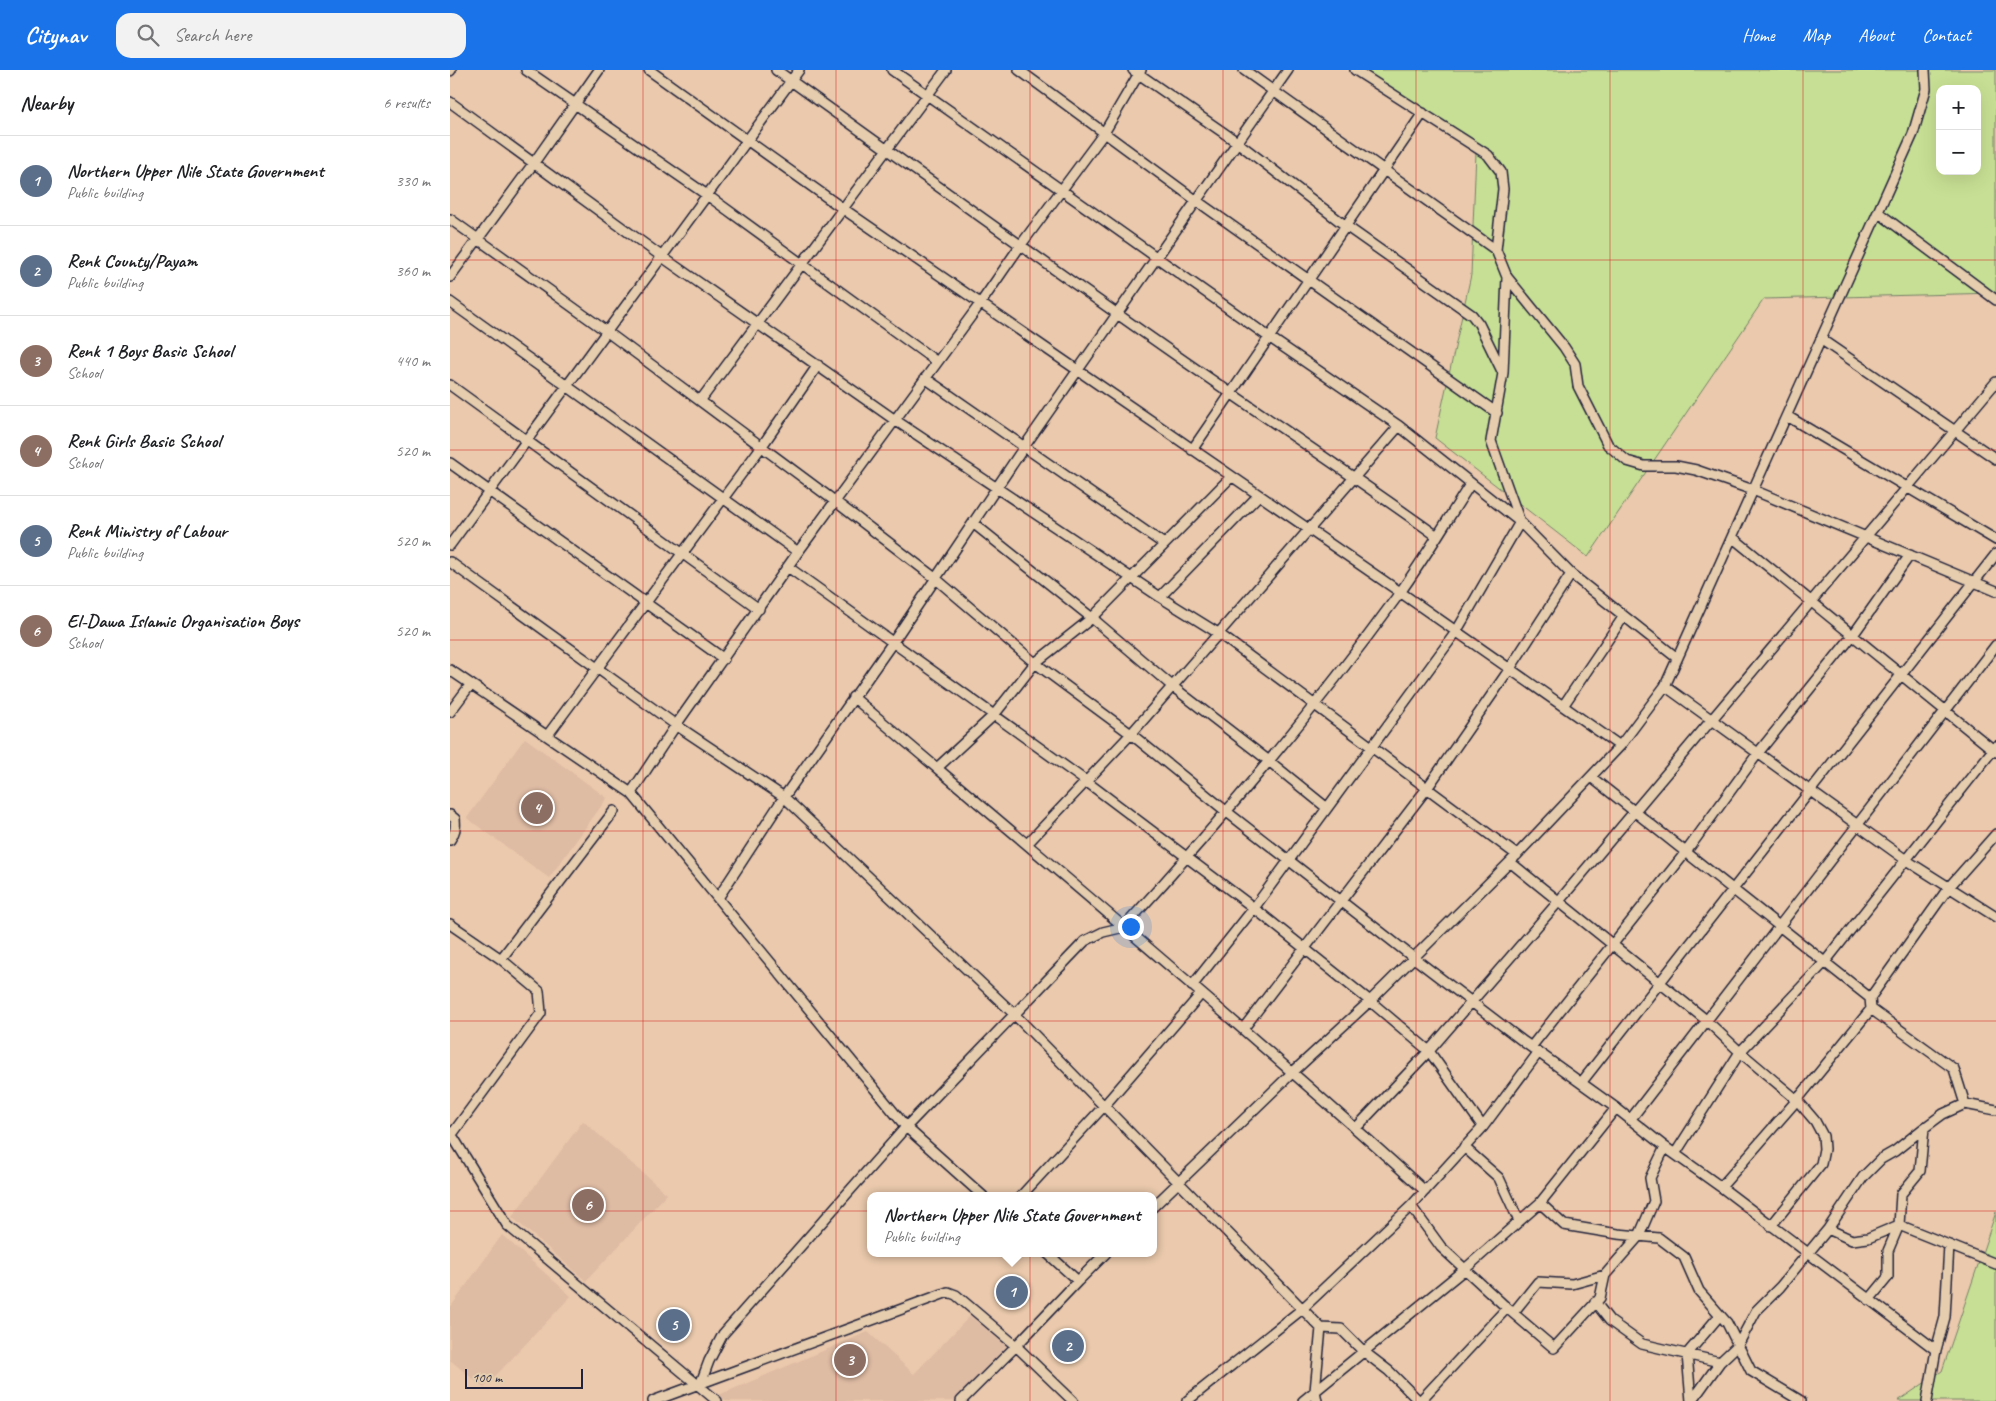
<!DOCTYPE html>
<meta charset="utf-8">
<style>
:root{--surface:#fff;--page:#f2f2f2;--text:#202124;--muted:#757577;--line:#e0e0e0;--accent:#1a73e8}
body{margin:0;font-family:Caveat,sans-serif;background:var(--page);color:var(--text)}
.controls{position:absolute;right:15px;top:15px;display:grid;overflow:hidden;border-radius:10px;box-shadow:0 5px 20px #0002}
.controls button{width:45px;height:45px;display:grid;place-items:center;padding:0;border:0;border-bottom:1px solid var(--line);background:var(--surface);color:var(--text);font:25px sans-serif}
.scale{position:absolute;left:15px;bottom:12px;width:118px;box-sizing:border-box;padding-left:5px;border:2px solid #22223b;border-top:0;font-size:14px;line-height:18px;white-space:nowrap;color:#22223b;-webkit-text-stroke:4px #e5cdad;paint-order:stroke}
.you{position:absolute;left:680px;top:856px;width:18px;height:18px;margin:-12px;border:4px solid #fff;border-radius:50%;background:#1a73e8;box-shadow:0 0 0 8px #1a73e833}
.badge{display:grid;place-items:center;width:32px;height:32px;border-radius:50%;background:var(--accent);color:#fff;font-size:16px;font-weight:700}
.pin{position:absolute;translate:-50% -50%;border:2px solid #fff;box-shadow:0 1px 5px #0006}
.popup{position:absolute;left:417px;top:1122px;width:290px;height:65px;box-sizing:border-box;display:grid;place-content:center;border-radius:10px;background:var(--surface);filter:drop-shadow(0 1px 4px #0005);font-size:16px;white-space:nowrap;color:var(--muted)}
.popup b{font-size:19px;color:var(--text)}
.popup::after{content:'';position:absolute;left:50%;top:100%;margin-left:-10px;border:10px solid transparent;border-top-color:var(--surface)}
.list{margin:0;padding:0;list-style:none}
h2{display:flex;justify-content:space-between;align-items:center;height:65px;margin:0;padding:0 20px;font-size:21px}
h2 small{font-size:16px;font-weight:400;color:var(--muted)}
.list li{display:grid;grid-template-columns:32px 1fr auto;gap:15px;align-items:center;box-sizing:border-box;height:90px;padding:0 20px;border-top:1px solid var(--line)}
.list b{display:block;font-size:19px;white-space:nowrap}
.list p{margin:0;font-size:16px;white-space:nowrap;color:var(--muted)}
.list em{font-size:16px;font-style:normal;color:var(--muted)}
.icon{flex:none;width:28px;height:28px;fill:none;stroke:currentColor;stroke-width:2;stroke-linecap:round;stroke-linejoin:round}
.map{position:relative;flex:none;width:1546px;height:1331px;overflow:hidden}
header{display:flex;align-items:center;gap:30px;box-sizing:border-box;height:70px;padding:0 25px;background:var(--accent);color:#fff}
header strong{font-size:24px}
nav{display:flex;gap:28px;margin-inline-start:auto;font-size:18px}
.search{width:350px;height:45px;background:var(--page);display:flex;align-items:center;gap:12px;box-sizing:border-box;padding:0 18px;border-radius:15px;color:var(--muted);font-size:19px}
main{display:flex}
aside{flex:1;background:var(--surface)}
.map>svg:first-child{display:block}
</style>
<header>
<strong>Citynav</strong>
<div class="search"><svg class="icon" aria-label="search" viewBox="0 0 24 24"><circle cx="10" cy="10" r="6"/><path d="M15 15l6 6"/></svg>Search here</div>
<nav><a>Home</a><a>Map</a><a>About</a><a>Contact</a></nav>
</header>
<main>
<aside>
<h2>Nearby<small>6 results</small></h2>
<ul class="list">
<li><span class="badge" style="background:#5c6f8a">1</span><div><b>Northern Upper Nile State Government</b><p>Public building</p></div><em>330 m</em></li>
<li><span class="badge" style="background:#5c6f8a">2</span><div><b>Renk County/Payam</b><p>Public building</p></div><em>360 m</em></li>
<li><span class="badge" style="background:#8d6e63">3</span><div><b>Renk 1 Boys Basic School</b><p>School</p></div><em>440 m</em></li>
<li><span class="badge" style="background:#8d6e63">4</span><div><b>Renk Girls Basic School</b><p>School</p></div><em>520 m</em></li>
<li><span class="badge" style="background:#5c6f8a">5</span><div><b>Renk Ministry of Labour</b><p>Public building</p></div><em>520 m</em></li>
<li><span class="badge" style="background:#8d6e63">6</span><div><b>El-Dawa Islamic Organisation Boys</b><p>School</p></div><em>520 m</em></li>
</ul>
</aside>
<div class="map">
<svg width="1546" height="1331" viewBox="0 0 1546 1331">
<rect width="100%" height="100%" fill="#eac9ac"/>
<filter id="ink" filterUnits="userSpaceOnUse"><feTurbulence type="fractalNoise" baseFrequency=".02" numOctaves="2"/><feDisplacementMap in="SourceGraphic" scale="10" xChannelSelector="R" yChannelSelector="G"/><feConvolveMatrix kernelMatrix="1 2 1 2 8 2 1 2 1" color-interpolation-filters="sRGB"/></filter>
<g filter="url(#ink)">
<path fill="#debba3" d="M75 668 157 728 99 808 17 748Z
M133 1051 217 1124 136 1211 62 1147Z
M52 1165 121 1226 34 1318 0 1290V1238Z
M520 1246 556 1276 504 1331H276L269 1325 418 1262 464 1304Z"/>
<path fill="#c7df94" stroke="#748068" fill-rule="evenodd" d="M915 0H1546V223L1314 229 1138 487 985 368 1021 205 1026 82ZM1490 19H1527V101H1490Z
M1546 1142V1331H1448L1492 1301Z"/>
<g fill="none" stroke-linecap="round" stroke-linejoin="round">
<defs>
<path id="minor" d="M76 0 257 125 487 292
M199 0 392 138 950 522 1170 676
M326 0C464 99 601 198 740 295 822 352 905 407 987 466
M442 0 819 267 949 356 1070 452 1121 504 1227 588
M569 0 747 131 1047 343
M683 0 787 72 896 156 1022 245 1029 254 1052 301
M905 0 1038 85 1051 102 1053 119 1046 180
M0 1 1 0
M0 32 211 186 445 350 710 527 768 563 1067 785
M1429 143 1546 230
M0 149 156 261 386 432 485 508 585 593 681 664 777 742 964 888 1074 972 1166 1038 1215 1077 1271 1117 1486 1280
M0 207 83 94 149 0
M1057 207 1114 277 1125 294 1128 316 1158 375 1177 391 1194 396H1226L1246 400 1303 420 1546 521
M0 232 348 482
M1372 270 1546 389
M475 308 714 474
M0 315 309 539
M250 331 496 0
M1337 346 1546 470
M742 380 973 43
M0 393 274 589
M523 453 642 548 722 616 819 691 877 738
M1282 467 1546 682
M0 475 349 0
M0 492 226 655 334 727 564 944 871 1258 865 1321 867 1331
M338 497 637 712 804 838 920 931 979 981 1033 1057
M710 527 808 426
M0 600 181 723 456 1057 533 1126
M1215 616 1456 790 1546 847
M403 627C595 790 788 951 975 1121
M1113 636 1174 546
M0 642 21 614
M97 666 312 376 368 295
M487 698 544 645 585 593 642 548 781 407
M1141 707 1420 928 1421 939 1504 999 1515 1034 1546 1040
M181 723 226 655 348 482 530 234 570 176 654 63 691 0
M0 745 5 749C6 758 5 763 0 770
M578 773 681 664 949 356
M1060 792 1256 950 1290 982 1347 1030 1365 1051 1373 1066 1374 1079 1371 1094 1321 1156
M268 828 334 727 443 572 574 377 838 0
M0 854 51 889
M742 916 804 838 1006 562 1070 452 1041 371 1053 303 1057 207 1046 180 794 0
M1420 928 1499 817 1546 764
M793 959 978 717 1059 600 1121 504
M1081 977 1236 782 1308 683 1403 565 1460 485
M1131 1013 1546 484
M1180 1050 1546 575
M906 1058 979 981 1109 831 1546 312
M0 1062 57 1155 267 1331
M0 1067 91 943 89 921 51 889 164 741
M1014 1077 1049 1108 1069 1151
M1225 1084 1290 982 1375 892 1546 676
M1271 1117 1347 1030 1421 939
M571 1126 654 1036 751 924
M1090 1133 1114 1155 1168 1164 1209 1168 1234 1187 1249 1221 1277 1253 1301 1301 1351 1331
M961 1136 991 1177 1057 1238 1104 1278 1150 1228 1155 1205 1189 1166 1204 1131 1200 1108 1215 1077
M703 1137 843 1002 920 931 1060 792 1170 676 1215 616 1463 64 1476 19 1475 0
M1378 1159 1402 1170 1418 1168 1449 1155 1546 1194
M597 1183 628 1211 566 1276 623 1331
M628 1211 656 1183
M1419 1230 1438 1207V1181L1449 1155 1451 1124 1470 1101 1474 1058 1493 1044 1515 1034
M1145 1232 1160 1251 1192 1274 1270 1292
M1063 1243 1088 1212 1122 1214 1155 1205
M871 1258 891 1259 913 1281 939 1301 969 1331
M250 1315 259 1291 273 1264 456 1057 635 871 653 862 674 857C771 751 864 641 949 524 975 488 997 450 1021 413
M203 1331 498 1222 506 1225 566 1276 511 1331
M737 1331 851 1240 961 1136 1033 1057 1088 983
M853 1331 1015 1199 1090 1133 1166 1038
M970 1331 1057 1238
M1241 1331 1237 1284 1270 1245
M1242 1331 1270 1292 1288 1275 1306 1241 1330 1217 1378 1159 1413 1107 1431 1089 1445 1081 1474 1058
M1477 1331 1486 1280 1495 1247 1499 1175"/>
</defs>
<use href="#minor" stroke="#22223b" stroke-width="12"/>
<use href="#minor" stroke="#e5cdad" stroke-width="9"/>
</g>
</g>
<path fill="none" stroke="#d62828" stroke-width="1" stroke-opacity="0.55" d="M193 0V1331M386 0V1331M580 0V1331M773 0V1331M966 0V1331M1160 0V1331M1353 0V1331M0 190H1546M0 380H1546M0 570H1546M0 761H1546M0 951H1546M0 1141H1546"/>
</svg>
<div class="controls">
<button>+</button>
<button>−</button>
</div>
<div class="scale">100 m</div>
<div class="you"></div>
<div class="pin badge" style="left:562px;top:1222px;background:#5c6f8a">1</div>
<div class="popup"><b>Northern Upper Nile State Government</b>Public building</div>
<div class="pin badge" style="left:618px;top:1276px;background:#5c6f8a">2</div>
<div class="pin badge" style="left:400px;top:1290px;background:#8d6e63">3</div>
<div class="pin badge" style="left:87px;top:738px;background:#8d6e63">4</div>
<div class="pin badge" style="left:224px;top:1255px;background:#5c6f8a">5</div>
<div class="pin badge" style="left:138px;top:1135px;background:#8d6e63">6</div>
</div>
</main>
